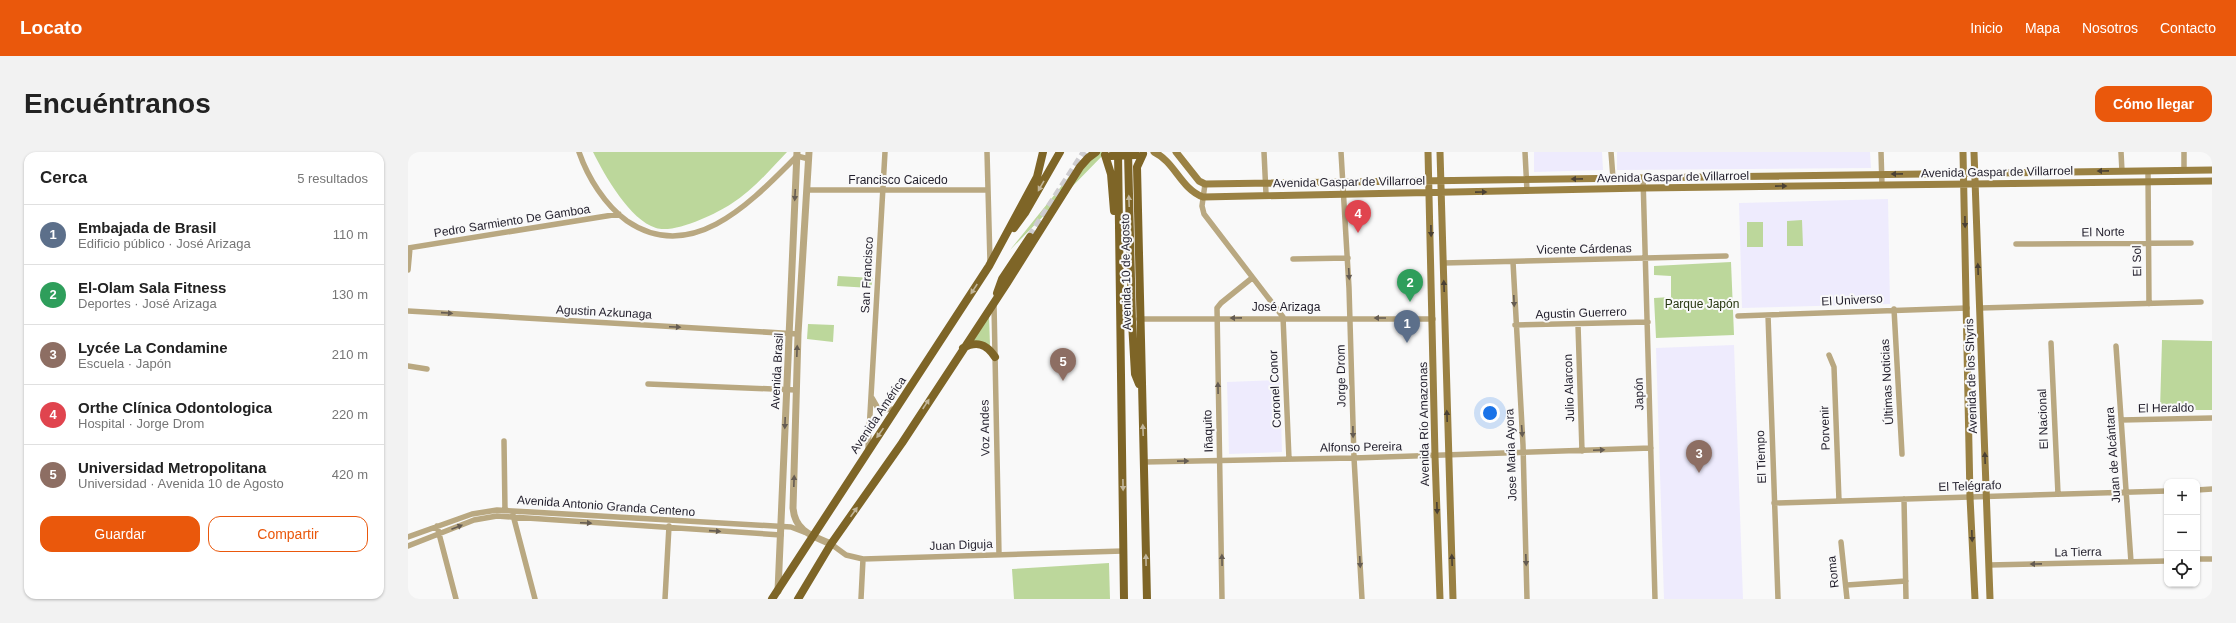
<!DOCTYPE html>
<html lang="es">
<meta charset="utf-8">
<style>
:root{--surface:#fff;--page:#f2f2f2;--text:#222;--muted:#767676;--line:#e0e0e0;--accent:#ea580c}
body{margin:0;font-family:Helvetica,sans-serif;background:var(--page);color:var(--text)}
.controls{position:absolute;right:12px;bottom:12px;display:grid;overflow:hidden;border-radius:8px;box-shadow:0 1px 3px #0004}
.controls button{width:36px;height:36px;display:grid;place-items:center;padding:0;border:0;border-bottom:1px solid var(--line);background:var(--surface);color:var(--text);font:20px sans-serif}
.you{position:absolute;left:1082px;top:261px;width:14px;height:14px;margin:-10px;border:3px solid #fff;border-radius:50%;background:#1a73e8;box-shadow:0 0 0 6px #1a73e833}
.badge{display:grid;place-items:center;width:26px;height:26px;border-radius:50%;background:var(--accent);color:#fff;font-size:13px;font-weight:700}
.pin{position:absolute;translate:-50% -33px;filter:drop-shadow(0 1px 2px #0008)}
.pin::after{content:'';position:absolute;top:21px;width:14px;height:12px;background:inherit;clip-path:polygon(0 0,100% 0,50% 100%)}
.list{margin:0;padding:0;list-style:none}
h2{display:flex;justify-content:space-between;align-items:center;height:52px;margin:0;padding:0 16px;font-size:17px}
h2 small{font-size:13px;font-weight:400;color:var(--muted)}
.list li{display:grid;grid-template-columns:26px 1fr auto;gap:12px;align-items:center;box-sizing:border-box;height:60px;padding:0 16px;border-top:1px solid var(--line)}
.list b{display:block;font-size:15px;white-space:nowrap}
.list p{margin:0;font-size:13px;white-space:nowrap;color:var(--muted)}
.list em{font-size:13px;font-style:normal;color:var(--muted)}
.actions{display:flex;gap:8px;padding:12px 16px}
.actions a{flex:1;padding:9px 0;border:1px solid var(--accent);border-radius:12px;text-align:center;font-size:14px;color:var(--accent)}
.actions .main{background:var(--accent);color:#fff}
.icon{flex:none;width:22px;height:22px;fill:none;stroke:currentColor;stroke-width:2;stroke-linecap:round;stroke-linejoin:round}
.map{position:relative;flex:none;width:1804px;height:447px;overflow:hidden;border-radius:12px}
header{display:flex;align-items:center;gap:24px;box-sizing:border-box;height:56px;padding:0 20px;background:var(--accent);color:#fff}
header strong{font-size:19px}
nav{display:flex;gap:22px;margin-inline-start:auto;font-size:14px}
.intro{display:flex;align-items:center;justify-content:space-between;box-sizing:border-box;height:96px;padding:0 24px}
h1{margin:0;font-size:28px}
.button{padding:10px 18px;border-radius:12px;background:var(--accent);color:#fff;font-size:14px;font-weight:700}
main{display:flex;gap:24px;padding:0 24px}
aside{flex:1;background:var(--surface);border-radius:12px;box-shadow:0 1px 3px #0004}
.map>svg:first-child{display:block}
</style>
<header>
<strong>Locato</strong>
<nav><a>Inicio</a><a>Mapa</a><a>Nosotros</a><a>Contacto</a></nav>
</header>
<div class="intro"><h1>Encuéntranos</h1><a class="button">Cómo llegar</a></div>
<main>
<aside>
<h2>Cerca<small>5 resultados</small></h2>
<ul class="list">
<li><span class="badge" style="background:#5c6f8a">1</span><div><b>Embajada de Brasil</b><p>Edificio público · José Arizaga</p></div><em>110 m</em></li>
<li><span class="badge" style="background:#2e9e5b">2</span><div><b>El-Olam Sala Fitness</b><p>Deportes · José Arizaga</p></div><em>130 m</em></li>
<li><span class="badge" style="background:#8d6e63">3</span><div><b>Lycée La Condamine</b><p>Escuela · Japón</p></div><em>210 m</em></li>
<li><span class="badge" style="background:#e0444e">4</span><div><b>Orthe Clínica Odontologica</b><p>Hospital · Jorge Drom</p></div><em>220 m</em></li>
<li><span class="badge" style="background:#8d6e63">5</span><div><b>Universidad Metropolitana</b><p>Universidad · Avenida 10 de Agosto</p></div><em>420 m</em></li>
</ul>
<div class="actions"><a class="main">Guardar</a><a>Compartir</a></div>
</aside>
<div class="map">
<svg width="1804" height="447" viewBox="0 0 1804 447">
<rect width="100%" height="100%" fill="#f9f9f9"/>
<path fill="#eeebfd" d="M1126 0H1194L1195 18 1126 20Z
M1209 0H1462L1463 16 1209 18Z
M1480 47 1482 152 1334 156 1331 51Z
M1326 193 1335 447H1256L1248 196Z
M872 228 874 300 821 302 819 230Z"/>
<path fill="#bcd79b" d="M185 0H379C362 18 344 39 323 52 308 62 266 82 248 76 222 68 197 24 185 0Z
M681 0H698L602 98Z
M1394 68 1395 94H1379V69Z
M1339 70H1355V95H1339Z
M1323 110 1326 183 1248 186 1246 146 1263 145V124L1246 123V114Z
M430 124 465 126 463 136 429 134Z
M581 164 582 194 565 189Z
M400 172 426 173 425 190 399 187Z
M1754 188 1804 189V258H1752Z
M701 411 702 447H606L604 417Z"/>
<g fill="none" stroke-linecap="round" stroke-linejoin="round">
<path stroke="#cecdd0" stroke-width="8" stroke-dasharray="8 4" stroke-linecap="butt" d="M622 85 677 0"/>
<path stroke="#b9a881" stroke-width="5.5" d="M171 0C180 26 197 53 219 69 285 114 345 48 389 4L401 7
M579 0 582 110
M856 0 858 42
M933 0 941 136 946 306 954 447
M1117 0 1119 39
M1203 0 1205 26
M1473 0 1474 33
M1713 0 1714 19
M1776 18V0
M1740 19 1741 152
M1235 26 1247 447
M797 32 794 54 796 62 875 165 881 307
M399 38H580
M1608 92 1783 91
M0 96 211 62
M885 107 940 106
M1105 110 1115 293 1119 447
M1035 111 1318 104
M0 118 2 96
M586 152 591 403
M1572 156 1793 150
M1486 157 1494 302
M0 159 390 182
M1360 163 1370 447
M1330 164 1559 156
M731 167H1025
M1107 173 1240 170
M1170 173 1174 299
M1643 191 1650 342
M1708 194 1723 410
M1421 203 1426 215 1431 349
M0 214 19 217
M240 232 388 238
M464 246 471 258 488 257
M1713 268 1804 266
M96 289 97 358
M460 297 477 0
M736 310 946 306 1243 296
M1789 338 1804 337
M1496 347 1498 447
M1366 351 1759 339
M105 363 127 447
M29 374 48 447
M0 385 64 362 89 358 383 375 396 380
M1433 390 1439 447
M423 392 438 403 455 407 715 399
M0 394 66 368 89 364 373 383
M1789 407H1804
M1581 413 1759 409
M1439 433 1498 429
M257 447 261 374
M453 447 455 407
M814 447 809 156 813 151 844 126"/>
<path stroke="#b9a881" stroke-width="7" d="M401 0 390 182 385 356C387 380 405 384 423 392
M370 439 389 0"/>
<path stroke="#9a8143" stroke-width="7" d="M746 0C767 10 773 37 795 45L1236 36 1804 29
M768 0 791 29 797 32 1804 18
M1020 0 1027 304 1032 447
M1032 0 1045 447
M1555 0 1562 345 1567 447
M1566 0 1582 447"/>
<path stroke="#7e6527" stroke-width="8" d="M710 0 716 447
M720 0 724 170 727 222 731 232
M735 2 729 15 739 447
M697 3 703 22 706 59
M606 76 617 61 652 0
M589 141 594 127 622 85
M555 196C568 189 578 191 587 205
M364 447 581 114 629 25 635 0
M390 447 423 392 494 291 599 131 672 15 680 6 688 0"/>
<path stroke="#7e6527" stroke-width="8" d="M703 4 728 3"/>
</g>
<defs><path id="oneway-solid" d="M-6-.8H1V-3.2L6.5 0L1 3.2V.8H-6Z"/></defs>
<g fill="#4b4133">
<use href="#oneway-solid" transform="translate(1695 19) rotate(179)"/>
<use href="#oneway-solid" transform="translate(1489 22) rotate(179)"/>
<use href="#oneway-solid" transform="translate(1169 27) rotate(179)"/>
<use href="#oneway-solid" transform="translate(1373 34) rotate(-1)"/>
<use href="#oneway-solid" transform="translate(1073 40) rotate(-1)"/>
<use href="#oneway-solid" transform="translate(1557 70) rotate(89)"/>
<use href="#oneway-solid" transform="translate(1023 79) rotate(89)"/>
<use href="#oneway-solid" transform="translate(1570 117) rotate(-92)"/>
<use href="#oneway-solid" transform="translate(1036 134) rotate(-92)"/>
<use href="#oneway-solid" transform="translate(1039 264) rotate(-92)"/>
<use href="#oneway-solid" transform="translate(1577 306) rotate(-92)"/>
<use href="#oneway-solid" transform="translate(1029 356) rotate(88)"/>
<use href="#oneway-solid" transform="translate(1564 384) rotate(88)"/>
<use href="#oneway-solid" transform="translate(1044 408) rotate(-92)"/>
</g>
<g fill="#c2b69a">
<use href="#oneway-solid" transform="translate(633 34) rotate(120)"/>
<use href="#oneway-solid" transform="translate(721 49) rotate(-92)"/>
<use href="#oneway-solid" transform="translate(566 137) rotate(123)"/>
<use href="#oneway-solid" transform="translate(518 252) rotate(-57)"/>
<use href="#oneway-solid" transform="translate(735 278) rotate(-92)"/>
<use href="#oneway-solid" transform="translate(472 281) rotate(125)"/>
<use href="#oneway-solid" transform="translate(715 333) rotate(89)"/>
<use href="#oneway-solid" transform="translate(446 360) rotate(-55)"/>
<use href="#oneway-solid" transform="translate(738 408) rotate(-91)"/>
</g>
<g fill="#655c52">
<use href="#oneway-solid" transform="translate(387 43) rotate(93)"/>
<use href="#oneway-solid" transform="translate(941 122) rotate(87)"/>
<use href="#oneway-solid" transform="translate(1106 149) rotate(88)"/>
<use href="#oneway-solid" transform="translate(39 161) rotate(4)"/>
<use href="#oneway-solid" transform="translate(828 166) rotate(179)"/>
<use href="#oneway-solid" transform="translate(972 166) rotate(-180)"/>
<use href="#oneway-solid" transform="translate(267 175) rotate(3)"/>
<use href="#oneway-solid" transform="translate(389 199) rotate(-88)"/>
<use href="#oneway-solid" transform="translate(810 236) rotate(-91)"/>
<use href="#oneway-solid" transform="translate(377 271) rotate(92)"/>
<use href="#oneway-solid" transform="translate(1114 279) rotate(86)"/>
<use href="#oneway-solid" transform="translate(945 280) rotate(89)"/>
<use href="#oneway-solid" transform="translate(1191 298) rotate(-3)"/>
<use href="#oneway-solid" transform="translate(775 309) rotate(-1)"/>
<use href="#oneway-solid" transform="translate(386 329) rotate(-88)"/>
<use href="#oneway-solid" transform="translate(178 371) rotate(3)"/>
<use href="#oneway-solid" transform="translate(49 375) rotate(-21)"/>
<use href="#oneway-solid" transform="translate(307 379) rotate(4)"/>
<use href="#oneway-solid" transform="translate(814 408) rotate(-91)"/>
<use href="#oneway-solid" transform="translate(1118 408) rotate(88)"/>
<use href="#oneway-solid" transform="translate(952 410) rotate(87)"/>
<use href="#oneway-solid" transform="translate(1628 412) rotate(179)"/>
</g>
<g text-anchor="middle" stroke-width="4" stroke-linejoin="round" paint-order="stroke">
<g font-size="12" fill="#211e2b" stroke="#f9f9f9">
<text transform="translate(1589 20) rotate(-1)" y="4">Avenida Gaspar de Villarroel</text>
<text transform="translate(1265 25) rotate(-1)" y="4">Avenida Gaspar de Villarroel</text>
<text x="490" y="32">Francisco Caicedo</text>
<text transform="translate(941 30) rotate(-1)" y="4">Avenida Gaspar de Villarroel</text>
<text transform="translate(104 69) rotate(-9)" y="4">Pedro Sarmiento De Gamboa</text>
<text transform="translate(1695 80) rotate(-1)" y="4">El Norte</text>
<text transform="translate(1176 97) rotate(-1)" y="4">Vicente Cárdenas</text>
<text transform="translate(1729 109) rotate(-91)" y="4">El Sol</text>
<text transform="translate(718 120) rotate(-91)" y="4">Avenida 10 de Agosto</text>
<text transform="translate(459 123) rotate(-87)" y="4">San Francisco</text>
<text transform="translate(1444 148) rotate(-3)" y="4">El Universo</text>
<text x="878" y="159">José Arizaga</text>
<text transform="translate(196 160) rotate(3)" y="4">Agustin Azkunaga</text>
<text transform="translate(1173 161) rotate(-2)" y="4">Agustin Guerrero</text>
<text transform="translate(369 219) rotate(-87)" y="4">Avenida Brasil</text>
<text transform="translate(933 224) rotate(-91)" y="4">Jorge Drom</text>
<text transform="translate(1563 224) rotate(-92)" y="4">Avenida de los Shyris</text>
<text transform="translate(1479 230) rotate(-93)" y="4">Últimas Noticias</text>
<text transform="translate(1161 236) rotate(-92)" y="4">Julio Alarcon</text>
<text transform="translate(867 237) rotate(-93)" y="4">Coronel Conor</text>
<text transform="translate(1231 242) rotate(-92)" y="4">Japón</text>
<text transform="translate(1758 256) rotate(-1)" y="4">El Heraldo</text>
<text transform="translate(470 263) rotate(-56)" y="4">Avenida América</text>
<text transform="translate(1635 267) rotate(-92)" y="4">El Nacional</text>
<text transform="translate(1016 272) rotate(-91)" y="4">Avenida Río Amazonas</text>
<text transform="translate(577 276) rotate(-91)" y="4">Voz Andes</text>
<text transform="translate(1417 276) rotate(-92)" y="4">Porvenir</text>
<text transform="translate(800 279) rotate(-92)" y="4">Iñaquito</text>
<text transform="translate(953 295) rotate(-1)" y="4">Alfonso Pereira</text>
<text transform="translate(1103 303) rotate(-92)" y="4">Jose Maria Ayora</text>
<text transform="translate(1705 303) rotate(-94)" y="4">Juan de Alcántara</text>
<text transform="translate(1353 305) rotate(-92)" y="4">El Tiempo</text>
<text transform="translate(1562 334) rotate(-2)" y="4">El Telégrafo</text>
<text transform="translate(198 354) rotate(4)" y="4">Avenida Antonio Granda Centeno</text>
<text transform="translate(553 393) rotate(-2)" y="4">Juan Diguja</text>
<text transform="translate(1670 400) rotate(-1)" y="4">La Tierra</text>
<text transform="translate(1425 420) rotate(-96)" y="4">Roma</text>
</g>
<g font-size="12" fill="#293812" stroke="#f9f9f9">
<text x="1294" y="156">Parque Japón</text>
</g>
</g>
</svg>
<div class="controls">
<button>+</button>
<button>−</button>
<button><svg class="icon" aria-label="locate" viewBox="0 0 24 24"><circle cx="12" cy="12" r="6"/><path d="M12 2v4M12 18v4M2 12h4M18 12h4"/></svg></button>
</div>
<div class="you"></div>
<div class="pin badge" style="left:999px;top:191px;background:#5c6f8a">1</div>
<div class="pin badge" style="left:1002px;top:150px;background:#2e9e5b">2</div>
<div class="pin badge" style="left:1291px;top:321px;background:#8d6e63">3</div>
<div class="pin badge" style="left:950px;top:81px;background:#e0444e">4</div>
<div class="pin badge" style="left:655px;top:229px;background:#8d6e63">5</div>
</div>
</main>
